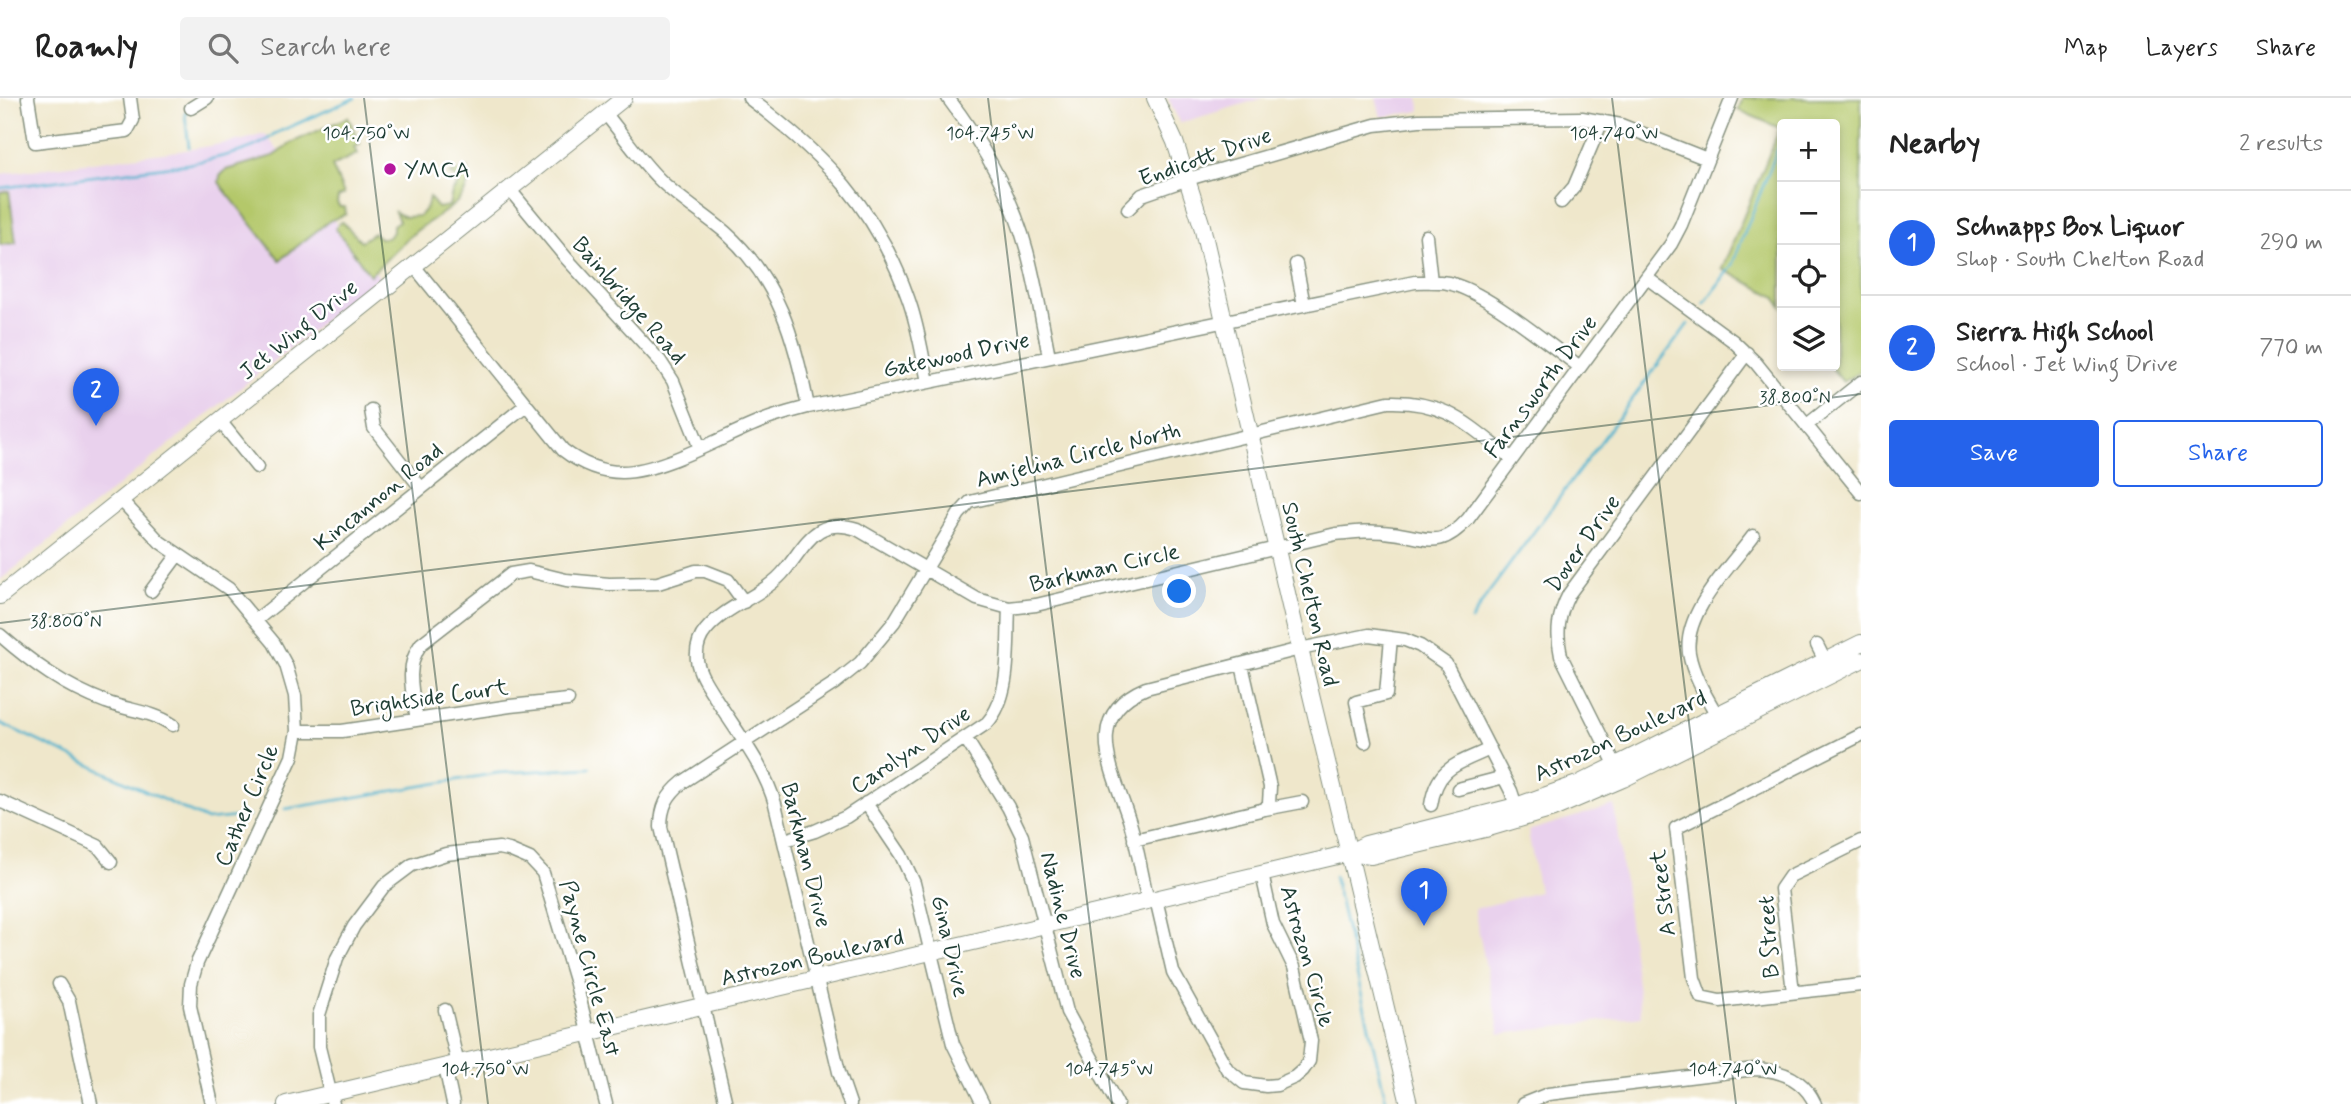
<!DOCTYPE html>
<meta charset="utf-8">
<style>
:root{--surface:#fff;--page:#f2f2f2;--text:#222;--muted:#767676;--line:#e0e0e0;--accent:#2563eb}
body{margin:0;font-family:Mynerve,sans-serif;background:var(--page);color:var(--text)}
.controls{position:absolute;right:21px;top:21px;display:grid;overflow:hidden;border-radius:7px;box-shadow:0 4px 10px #0003}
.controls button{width:63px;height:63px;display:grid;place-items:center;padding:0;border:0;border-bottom:2px solid var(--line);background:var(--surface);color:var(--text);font:35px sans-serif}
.you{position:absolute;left:1180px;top:494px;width:24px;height:24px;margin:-18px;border:5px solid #fff;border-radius:50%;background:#1a73e8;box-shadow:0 0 0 10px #1a73e833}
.badge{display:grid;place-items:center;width:46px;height:46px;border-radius:50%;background:var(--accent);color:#fff;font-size:23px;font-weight:700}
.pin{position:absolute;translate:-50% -58px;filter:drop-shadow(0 2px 4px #0008)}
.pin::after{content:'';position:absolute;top:37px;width:24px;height:21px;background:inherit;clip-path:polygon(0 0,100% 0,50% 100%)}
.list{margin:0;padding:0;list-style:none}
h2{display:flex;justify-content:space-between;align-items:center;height:91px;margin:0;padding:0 28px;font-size:30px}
h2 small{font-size:23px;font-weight:400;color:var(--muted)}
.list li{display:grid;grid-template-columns:46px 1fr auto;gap:21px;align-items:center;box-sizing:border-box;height:105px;padding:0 28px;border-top:2px solid var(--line)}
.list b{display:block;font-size:26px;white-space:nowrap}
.list p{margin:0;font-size:23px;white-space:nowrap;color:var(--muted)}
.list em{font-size:23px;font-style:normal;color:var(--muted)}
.actions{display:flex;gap:14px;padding:21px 28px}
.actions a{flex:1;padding:16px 0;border:2px solid var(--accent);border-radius:7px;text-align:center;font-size:24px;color:var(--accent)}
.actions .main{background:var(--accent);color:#fff}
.icon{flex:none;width:38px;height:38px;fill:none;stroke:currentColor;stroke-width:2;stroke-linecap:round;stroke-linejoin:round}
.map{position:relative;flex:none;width:1861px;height:1006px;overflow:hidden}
header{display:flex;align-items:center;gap:42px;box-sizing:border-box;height:98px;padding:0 35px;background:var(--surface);border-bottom:2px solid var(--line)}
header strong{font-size:33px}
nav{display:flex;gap:38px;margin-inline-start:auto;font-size:24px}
.search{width:490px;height:63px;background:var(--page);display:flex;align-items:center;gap:18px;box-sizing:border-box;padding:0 24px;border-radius:7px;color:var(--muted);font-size:26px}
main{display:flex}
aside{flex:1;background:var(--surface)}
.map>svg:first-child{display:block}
</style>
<header>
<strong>Roamly</strong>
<div class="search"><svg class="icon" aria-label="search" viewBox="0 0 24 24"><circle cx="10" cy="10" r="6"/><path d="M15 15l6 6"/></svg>Search here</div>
<nav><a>Map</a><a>Layers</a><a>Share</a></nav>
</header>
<main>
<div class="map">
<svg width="1861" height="1006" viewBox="0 0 1861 1006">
<rect width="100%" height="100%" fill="#fff"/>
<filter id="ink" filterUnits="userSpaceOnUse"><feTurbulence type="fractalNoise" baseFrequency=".0143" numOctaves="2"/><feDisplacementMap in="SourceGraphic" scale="14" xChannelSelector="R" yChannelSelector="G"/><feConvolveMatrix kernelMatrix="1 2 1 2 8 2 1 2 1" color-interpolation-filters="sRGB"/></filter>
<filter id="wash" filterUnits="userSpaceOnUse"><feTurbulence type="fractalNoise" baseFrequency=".00686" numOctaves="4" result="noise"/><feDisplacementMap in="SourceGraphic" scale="28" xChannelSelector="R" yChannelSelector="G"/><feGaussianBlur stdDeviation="1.57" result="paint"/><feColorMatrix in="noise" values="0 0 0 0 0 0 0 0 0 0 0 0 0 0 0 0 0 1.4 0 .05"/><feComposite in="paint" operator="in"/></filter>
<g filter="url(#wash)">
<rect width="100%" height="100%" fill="#efe7cb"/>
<path fill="#e9d1ed" d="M1168 0H1263L1180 25Z
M1376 0H1419L1420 13 1381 19Z
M265 36 379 179 0 482V76L186 52 243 42Z
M1614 707 1641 918 1500 936 1474 811 1539 794 1528 733Z"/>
<path fill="#b4c86b" stroke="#6a8250" stroke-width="2" d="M1743 0H1861V273L1843 284 1830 268H1835V26H1782V209L1774 198 1722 171 1780 30 1738 12Z
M348 19 360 46 354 49 357 56 332 68 344 96 338 99 337 105 340 109H345L346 116 329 123 280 162 223 90 219 84 220 78 226 72 273 58 293 44Z
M468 70C475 105 436 116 415 134 399 147 386 163 370 177L336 131V128L342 124 361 143 374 135 380 140H387L393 134V127L399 123 395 114 405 119 419 118 427 109 429 99 438 110 449 108 452 94 458 86 456 80 450 76Z
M9 93 16 145 0 147V94Z"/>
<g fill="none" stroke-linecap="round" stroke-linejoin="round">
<path stroke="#4eb2cd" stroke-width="2.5" d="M188 12 185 16 189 49
M0 90 188 66C213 60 257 54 274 36L355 0
M1704 206 1732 167 1782 40
M1471 523 1487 497 1688 226
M0 625 207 722 249 718
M285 711 498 675 590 670
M1334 778 1387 1006"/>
</g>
</g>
<g filter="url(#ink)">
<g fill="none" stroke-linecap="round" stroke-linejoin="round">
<defs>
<path id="minor" d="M28 0 35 44 127 33 133 22 130 0
M749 0C824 57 876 109 908 200 918 227 922 256 928 284
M948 0C983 46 1012 97 1027 153 1036 187 1042 223 1049 258
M191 10 207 0
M605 15C623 37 639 61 659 81 679 101 704 116 725 134 779 182 795 241 808 309
M510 92 567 161 660 263 673 283 700 350
M1561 104 1574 89 1602 23
M1128 111 1142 97 1188 81 1375 27 1419 22 1582 20 1621 27 1707 61
M1426 138 1431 184
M1296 166 1304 207
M414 168 563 352C580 365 599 374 622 374 662 374 723 338 762 323 777 317 793 313 808 309L1415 184C1426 184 1437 183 1448 185 1484 192 1548 246 1580 269
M1647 180 1733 243 1756 265 1861 395
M371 312 374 330 421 390
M220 323 257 369
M1807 327 1861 284
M121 402 160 444 229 491 274 545 286 567 295 598 297 633 292 659 197 865 191 886 190 908 212 1006
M151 493 177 458
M256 522 526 307
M0 537C32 565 65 589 106 604 129 613 152 613 173 627
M1817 547 1825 563
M417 622C413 596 404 569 421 546L511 476 529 473 566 482 609 486 658 485 696 473H705L728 482 744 504
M1721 624C1709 603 1693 579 1689 555 1683 515 1730 469 1753 438
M297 633H342L510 608 568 602
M1861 637 1676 730 1694 880 1701 899 1720 903 1861 887
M966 641 1008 709 1022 738 1067 914 1117 1006
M1365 644 1356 604 1386 596 1391 540
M1619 674 1561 558C1556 535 1558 517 1569 496L1747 255
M1458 691 1504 679
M0 703 98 748 111 764
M866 705 901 757 914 785 953 946 983 1006
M1431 707C1437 668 1458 666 1490 651
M1265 711 1302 704
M785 742 815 733 846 719 987 625C1012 598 1007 545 1009 510
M1134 742 1265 711 1269 705 1270 689 1242 567
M1156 801 1173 874 1227 971 1244 985 1266 988 1277 987 1295 979 1303 972 1309 963 1311 943 1294 869 1273 826 1262 776
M1148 803C1142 778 1138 752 1131 728 1117 679 1077 619 1146 590L1300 551 1369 537 1405 542 1420 548 1446 566 1511 693 1516 708
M59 886 69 903 91 1006
M1793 894 1781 791 1790 778 1861 743
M445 912 458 966
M445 969 453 1006
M333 1006 319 949V917L337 860 354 828 384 788 412 767 446 756 499 750 509 752 530 761 543 775 575 882 606 1006
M726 1006 661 729C661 709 667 697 683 684L835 585 860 565 894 524 959 416 970 404 1388 304C1446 302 1468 327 1511 360
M850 1006 839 974 775 706C764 668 739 637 718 604 710 591 699 577 697 562 696 551 699 540 706 532 727 506 765 498 786 471 807 445 817 418 857 431L977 501 1009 510 1036 507 1336 436C1355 434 1373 432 1392 435 1427 439 1439 453 1468 421L1671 146 1681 127 1732 0
M1523 1006 1548 996 1755 971C1782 972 1804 981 1815 1006"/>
<path id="major" d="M1155 0 1175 44 1202 128 1300 551 1409 1006
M0 498 624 0
M1348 755 1371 758 1485 731 1553 711 1623 681 1861 562
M286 1006 1333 759 1348 755 1366 746 1516 708 1580 685 1861 545"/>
</defs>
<use href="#minor" stroke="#879280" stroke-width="15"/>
<use href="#major" stroke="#879280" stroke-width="18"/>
<use href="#minor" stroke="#fff" stroke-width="12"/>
<use href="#major" stroke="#fff" stroke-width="16"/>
</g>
</g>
<path fill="none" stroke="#1f3d34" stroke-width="2" stroke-opacity="0.45" d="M364 0 488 1006M988 0 1112 1006M1612 0 1736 1006M0 525 1861 296"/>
<circle fill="#b5179e" stroke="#fff" stroke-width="2.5" cx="390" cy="71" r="7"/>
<g text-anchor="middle" stroke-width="5" stroke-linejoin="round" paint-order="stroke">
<g font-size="23" fill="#1f3d34" stroke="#fff">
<text transform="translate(1205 58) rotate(-19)" y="8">Endicott Drive</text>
<text transform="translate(630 202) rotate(49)" y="8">Bainbridge Road</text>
<text transform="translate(298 231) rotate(-39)" y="8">Jet Wing Drive</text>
<text transform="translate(956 256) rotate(-12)" y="8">Gatewood Drive</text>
<text transform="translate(1540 288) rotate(-53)" y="8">Farnsworth Drive</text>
<text transform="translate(1078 356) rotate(-14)" y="8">Amjelina Circle North</text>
<text transform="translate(378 398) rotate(-39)" y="8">Kincannon Road</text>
<text transform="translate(1582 445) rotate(-55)" y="8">Dover Drive</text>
<text transform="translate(1104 469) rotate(-13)" y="8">Barkman Circle</text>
<text transform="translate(1311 496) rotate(77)" y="8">South Chelton Road</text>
<text transform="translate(429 599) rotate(-8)" y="8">Brightside Court</text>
<text transform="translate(1620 637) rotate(-25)" y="8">Astrozon Boulevard</text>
<text transform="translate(910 651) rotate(-34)" y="8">Carolyn Drive</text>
<text transform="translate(246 707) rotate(-67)" y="8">Cather Circle</text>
<text transform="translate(807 757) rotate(76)" y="8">Barkman Drive</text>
<text transform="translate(1662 795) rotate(-97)" y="8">A Street</text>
<text transform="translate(1064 817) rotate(76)" y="8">Nadine Drive</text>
<text transform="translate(1768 839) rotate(-94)" y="8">B Street</text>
<text transform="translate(951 848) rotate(77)" y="8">Gina Drive</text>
<text transform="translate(1308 858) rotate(74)" y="8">Astrozon Circle</text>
<text transform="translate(812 859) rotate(-13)" y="8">Astrozon Boulevard</text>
<text transform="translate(591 870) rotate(75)" y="8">Payne Circle East</text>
</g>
<g font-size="23" fill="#1f3d34" stroke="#fff" text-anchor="start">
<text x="404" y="79">YMCA</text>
</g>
</g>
<g font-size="18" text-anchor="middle" fill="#1f3d34" stroke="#fff" stroke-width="5" stroke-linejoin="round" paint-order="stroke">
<text x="366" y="41">104.750°W</text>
<text x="990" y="41">104.745°W</text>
<text x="1614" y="41">104.740°W</text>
<text x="1795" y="305">38.800°N</text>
<text x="66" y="529">38.800°N</text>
<text x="485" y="977">104.750°W</text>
<text x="1109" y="977">104.745°W</text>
<text x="1733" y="977">104.740°W</text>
</g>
</svg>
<div class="controls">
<button>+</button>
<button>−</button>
<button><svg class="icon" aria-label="locate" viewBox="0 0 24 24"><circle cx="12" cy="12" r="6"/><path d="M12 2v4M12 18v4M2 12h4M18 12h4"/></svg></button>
<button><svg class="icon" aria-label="layers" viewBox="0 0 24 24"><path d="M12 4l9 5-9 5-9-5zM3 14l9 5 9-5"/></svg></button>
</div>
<div class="you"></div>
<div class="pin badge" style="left:1424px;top:828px">1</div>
<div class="pin badge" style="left:96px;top:328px">2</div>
</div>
<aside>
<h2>Nearby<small>2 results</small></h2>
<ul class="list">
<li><span class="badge">1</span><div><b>Schnapps Box Liquor</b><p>Shop · South Chelton Road</p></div><em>290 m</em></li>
<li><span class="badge">2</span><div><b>Sierra High School</b><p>School · Jet Wing Drive</p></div><em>770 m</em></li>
</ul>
<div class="actions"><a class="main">Save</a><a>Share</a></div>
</aside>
</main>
